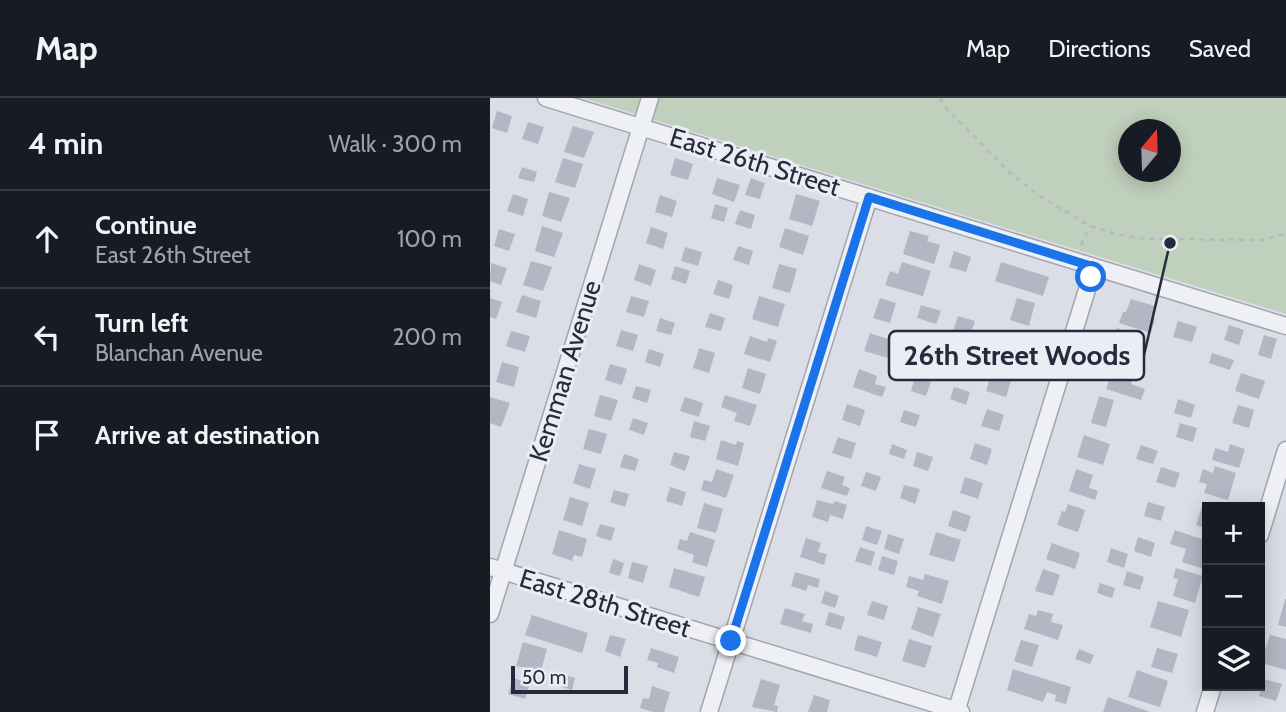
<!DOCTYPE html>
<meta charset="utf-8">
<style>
:root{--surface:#171b24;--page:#242831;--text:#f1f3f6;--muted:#9ea1a6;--line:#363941}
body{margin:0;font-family:Cabin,sans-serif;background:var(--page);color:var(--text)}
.controls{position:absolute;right:21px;bottom:21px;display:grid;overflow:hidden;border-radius:0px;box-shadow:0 4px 18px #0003}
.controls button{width:63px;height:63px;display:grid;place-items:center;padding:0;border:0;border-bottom:2px solid var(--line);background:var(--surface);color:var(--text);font:35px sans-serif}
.compass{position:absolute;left:628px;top:21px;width:63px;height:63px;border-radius:50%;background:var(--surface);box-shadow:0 4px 18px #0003;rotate:19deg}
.scale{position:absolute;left:21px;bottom:18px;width:117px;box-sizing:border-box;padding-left:7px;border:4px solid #252b3c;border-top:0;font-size:19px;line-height:24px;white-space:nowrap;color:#252b3c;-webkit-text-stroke:5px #ebedf4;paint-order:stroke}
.stop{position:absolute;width:21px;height:21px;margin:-16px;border:5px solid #1a73e8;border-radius:50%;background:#fff}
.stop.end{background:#1a73e8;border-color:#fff;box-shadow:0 2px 7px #0008}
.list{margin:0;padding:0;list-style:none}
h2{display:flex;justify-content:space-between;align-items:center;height:91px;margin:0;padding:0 28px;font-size:30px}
h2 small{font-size:23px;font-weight:400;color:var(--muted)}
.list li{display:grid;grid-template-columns:46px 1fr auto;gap:21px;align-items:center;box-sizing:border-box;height:98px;padding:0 28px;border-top:2px solid var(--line)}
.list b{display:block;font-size:26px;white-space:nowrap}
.list p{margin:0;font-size:23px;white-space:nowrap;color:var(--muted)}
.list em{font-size:23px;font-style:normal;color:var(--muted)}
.icon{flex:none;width:38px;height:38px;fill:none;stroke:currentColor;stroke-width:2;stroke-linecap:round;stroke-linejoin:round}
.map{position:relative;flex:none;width:796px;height:614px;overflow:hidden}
header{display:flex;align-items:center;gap:42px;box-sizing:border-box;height:98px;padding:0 35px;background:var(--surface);border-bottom:2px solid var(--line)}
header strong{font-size:33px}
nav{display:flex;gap:38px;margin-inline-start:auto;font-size:24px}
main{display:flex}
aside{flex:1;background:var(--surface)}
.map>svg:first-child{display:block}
</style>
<header>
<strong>Map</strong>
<nav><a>Map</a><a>Directions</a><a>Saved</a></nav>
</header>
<main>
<aside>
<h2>4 min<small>Walk · 300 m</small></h2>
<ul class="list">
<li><svg class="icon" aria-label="ahead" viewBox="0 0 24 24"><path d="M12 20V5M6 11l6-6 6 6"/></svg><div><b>Continue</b><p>East 26th Street</p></div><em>100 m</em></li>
<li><svg class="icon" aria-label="left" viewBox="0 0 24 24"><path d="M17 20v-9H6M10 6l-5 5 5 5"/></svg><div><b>Turn left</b><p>Blanchan Avenue</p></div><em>200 m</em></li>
<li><svg class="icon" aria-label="arrive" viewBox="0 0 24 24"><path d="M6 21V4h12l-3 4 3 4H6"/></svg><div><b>Arrive at destination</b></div></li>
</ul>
</aside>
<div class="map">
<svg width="796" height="614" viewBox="0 0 796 614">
<rect width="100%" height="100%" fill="#dbdee6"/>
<path fill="#bfd0bc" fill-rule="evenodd" d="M93 0H796V216ZM638 32H680V74H638Z"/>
<path fill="#b3b7c3" d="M7 13 22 18 17 35 2 30Z
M38 24 54 29 48 46 32 41Z
M83 28 104 34 94 60 74 54Z
M73 60 93 66 85 90 65 84Z
M185 60 203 66 198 82 180 77Z
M32 69 47 74 44 84 28 80Z
M227 80 250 87 244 104 222 96Z
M261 80 275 85 270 101 255 97Z
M59 94 80 100 71 124 52 118Z
M23 96 38 101 33 118 17 113Z
M306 96 330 103 322 128 299 121Z
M170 97 187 103 182 119 165 114Z
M225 106 238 110 234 124 221 120Z
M250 112 265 117 261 131 245 126Z
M52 128 73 135 64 159 45 153Z
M161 129 178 135 173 151 156 145Z
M295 130 319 138 313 157 289 149Z
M9 131 25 136 19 153 4 148Z
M420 133 439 138 437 143 450 147 444 166 413 156Z
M248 148 263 153 259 167 243 162Z
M195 149 212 154 208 168 191 163Z
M464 153 481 159 476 174 459 169Z
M41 163 62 169 53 193 33 187Z
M412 164 441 173 433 198 395 187 400 173 408 176Z
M511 164 559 179 553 198 505 183Z
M1 165 17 170 11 187 0 183Z
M149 166 166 172 161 188 144 182Z
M289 166 307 171 300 195 282 190Z
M185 168 200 173 196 186 181 181Z
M228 182 243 187 239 201 223 196Z
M32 197 51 203 46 220 26 214Z
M141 198 159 203 154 219 136 214Z
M269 198 295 206 288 229 262 221Z
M0 200 12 204 6 221 0 219Z
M390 200 406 205 400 225 383 220Z
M527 200 545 205 539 228 520 222Z
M641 201 665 208 662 220 665 221 661 235 629 225 633 214H636Z
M431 207 451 213 446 226 427 220Z
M220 215 235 220 231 233 215 229Z
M468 218 485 223 480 239 463 233Z
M170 220 185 225 181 237 166 233Z
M688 223 707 229 702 244 683 239Z
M739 227 754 232 749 247 734 242Z
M627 230 642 236 640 242 657 248 651 265 624 256 629 242 624 241Z
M131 232 148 237 143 253 126 248Z
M21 233 40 238 35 254 16 248Z
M380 235 404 243 398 260 374 253Z
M774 237 787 241 781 261 768 257Z
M260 238 277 244 278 240 287 243 280 264 254 256Z
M209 250 225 255 219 275 203 270Z
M159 251 174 256 170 269 155 264Z
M722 255 744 262 740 272 719 265Z
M12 264 29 269 24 289 6 284Z
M617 264 645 273 641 286 655 291 651 302 616 291 620 280 613 277Z
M120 266 137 271 132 287 115 282Z
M503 269 523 276 516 299 496 293Z
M258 270 276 276 270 296 252 290Z
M369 271 387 278 385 286 396 289 392 299 363 289Z
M751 275 775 283 769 301 745 293Z
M425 279 441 284 436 298 421 293Z
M146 288 161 292 157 305 142 300Z
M464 289 480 294 476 307 460 301Z
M110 297 128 302 121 323 104 318Z
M235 297 267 307 260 328 244 323 247 315 231 309Z
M609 298 624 302 616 329 601 325Z
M0 299 20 305 11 329 0 325Z
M195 299 213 305 209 319 190 313Z
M688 301 705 307 701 320 684 315Z
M357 306 375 312 370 328 352 322Z
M748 307 764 312 759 330 742 325Z
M497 311 514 317 509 333 491 328Z
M414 312 430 317 426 329 410 324Z
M143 320 158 325 154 337 139 332Z
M204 323 220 328 215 343 200 339Z
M690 325 707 330 703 344 686 339Z
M99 331 117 336 111 356 93 351Z
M594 337 620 346 613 367 587 359Z
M348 339 366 345 361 361 342 355Z
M231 342 246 347 247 343 254 345 248 368 226 361Z
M485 345 502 351 497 367 480 361Z
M402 346 417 352 414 361 399 356Z
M740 346 755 351 749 370 722 362 725 350 738 354Z
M651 347 668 353 663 366 646 361Z
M184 354 200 358 195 373 180 367Z
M427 354 443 359 438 373 423 368Z
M134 356 149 361 145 373 130 369Z
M89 366 106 371 100 391 83 385Z
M725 368 746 375 738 402 714 395 717 386 709 384 713 371 723 375Z
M671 369 690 375 685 390 666 384Z
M226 371 244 377 236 400 211 392 214 382 222 384Z
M586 371 603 377 599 390 608 393 605 402 579 393Z
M337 373 355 379 352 387 360 390 357 398 331 390Z
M376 374 391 379 386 393 371 388Z
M475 379 493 385 488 401 470 395Z
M414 387 430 391 425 406 410 400Z
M180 389 196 394 192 408 176 403Z
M124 392 139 396 135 409 120 404Z
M80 399 99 405 92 428 73 422Z
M327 402 343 406 345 403 357 407 353 421 340 417 338 424 322 419Z
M658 404 675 409 671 423 654 418Z
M214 405 233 411 226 435 207 430Z
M578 406 595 412 588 434 567 427 572 413 575 414Z
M713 406 723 409H717V431L706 427Z
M463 412 481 418 476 434 458 428Z
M110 426 125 430 121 443 106 438Z
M376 428 392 433 387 447 372 442Z
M69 432 97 441 92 459 84 457 82 463 62 456Z
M685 432 717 443V459L714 471 692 464 696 451 680 446Z
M200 434 225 442 217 469 202 464 204 457 187 451 190 441 197 443Z
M446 434 471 442 464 464 439 457Z
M398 436 414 441 409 456 394 451Z
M648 439 665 445 661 459 644 453Z
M316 440 331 445 328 454 337 456 334 467 310 459Z
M562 445 590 455 585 471 556 461Z
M370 449 385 454 381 468 365 463Z
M621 450 638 456 634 470 617 464Z
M392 458 408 463 404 477 388 472Z
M123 461 134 465 130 478 119 475Z
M142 464 158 468 153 485 138 480Z
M184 470 215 479 209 499 179 489Z
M686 470 713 478 705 505 683 498 688 481 683 480Z
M553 471 570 477 563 498 545 493Z
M637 473 654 479 650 492 633 487Z
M305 474 330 481 328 490 318 487 316 493 301 488Z
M435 476 459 483 452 506 427 498 429 493 416 489 419 478 433 482Z
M610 485 625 490 622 500 607 495Z
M335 493 349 498 345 510 331 505Z
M795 501H796V529L788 527Z
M382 503 398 508 394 522 377 517Z
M668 503 699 512 691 539 660 529Z
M428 509 451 516 443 539 421 531Z
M295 510 315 516 312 523 323 526 321 535 290 526Z
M548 512 563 516 561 524 573 527 568 542 534 531 539 516 546 518Z
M339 514 355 519 351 532 335 527Z
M42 517 98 535 92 555 35 537Z
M120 537 136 541 130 559 115 553Z
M368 537 392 544 387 559 364 552Z
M780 537 796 541V572L771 565Z
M419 541 442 548 435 570 412 563Z
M531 542 549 547 542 569 524 563Z
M33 544 57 551 51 573 26 568Z
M161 550 189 559 184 575 167 569 168 565 157 562Z
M667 550 688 556 682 575 661 569Z
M589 551 604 557 600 566 585 561Z
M523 571 581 589 576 606 565 603 566 597 557 594 553 604 517 592Z
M647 572 678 583 670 609 638 599Z
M69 575 85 580 82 592 65 587Z
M23 580 40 585 35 601 18 596Z
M271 581 290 587 284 607 288 608 287 614 262 609Z
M774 581 792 586 786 603 769 598Z
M162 588 180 594 174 614H163L150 610 153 600 159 601Z
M324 597 340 602 337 614H318Z
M618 599 660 614H613Z"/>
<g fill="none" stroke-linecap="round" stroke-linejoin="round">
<defs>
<path id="minor" d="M56 0 796 228
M770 437 796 352
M0 469 471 614
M0 516 160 0
M219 614 379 99
M466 614 604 169
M715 614 723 588"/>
</defs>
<use href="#minor" stroke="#a1a5b0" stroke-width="19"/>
<path stroke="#b6b9c0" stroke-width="2.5" stroke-dasharray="5 5" stroke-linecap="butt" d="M450 0 456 10 521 76 550 98 600 128 629 137 656 141 771 142 796 136
M591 147 600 128"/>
<use href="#minor" stroke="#eef0f4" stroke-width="16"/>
</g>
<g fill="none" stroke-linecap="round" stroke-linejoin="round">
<path stroke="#1a73e8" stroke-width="9" d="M241 543 379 99 604 169 601 179"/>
</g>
<g text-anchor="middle" stroke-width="6" stroke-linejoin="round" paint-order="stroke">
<g font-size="26" fill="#252b3c" stroke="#ebedf4">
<text transform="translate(265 64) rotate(17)" y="9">East 26th Street</text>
<text transform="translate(75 273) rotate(-73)" y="9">Kemman Avenue</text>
<text transform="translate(115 505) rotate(17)" y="9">East 28th Street</text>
</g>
</g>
<path fill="none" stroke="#252b3c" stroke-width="2.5" d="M680 145L654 257"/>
<circle fill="#252b3c" stroke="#ebedf4" stroke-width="2.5" cx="680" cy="145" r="7"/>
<rect fill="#ebedf4" stroke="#252b3c" stroke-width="2.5" x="399" y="233" width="255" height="49" rx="7"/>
<g font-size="28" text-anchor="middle" font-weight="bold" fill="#252b3c">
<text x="527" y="267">26th Street Woods</text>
</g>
</svg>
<div class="controls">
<button>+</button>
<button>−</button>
<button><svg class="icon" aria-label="layers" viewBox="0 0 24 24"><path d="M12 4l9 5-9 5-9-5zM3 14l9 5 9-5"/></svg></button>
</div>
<svg class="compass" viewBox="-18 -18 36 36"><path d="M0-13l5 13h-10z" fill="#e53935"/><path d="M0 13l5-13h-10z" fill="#9ea1a6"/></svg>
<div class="scale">50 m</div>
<div class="stop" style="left:601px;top:179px"></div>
<div class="stop end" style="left:241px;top:543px"></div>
</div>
</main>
